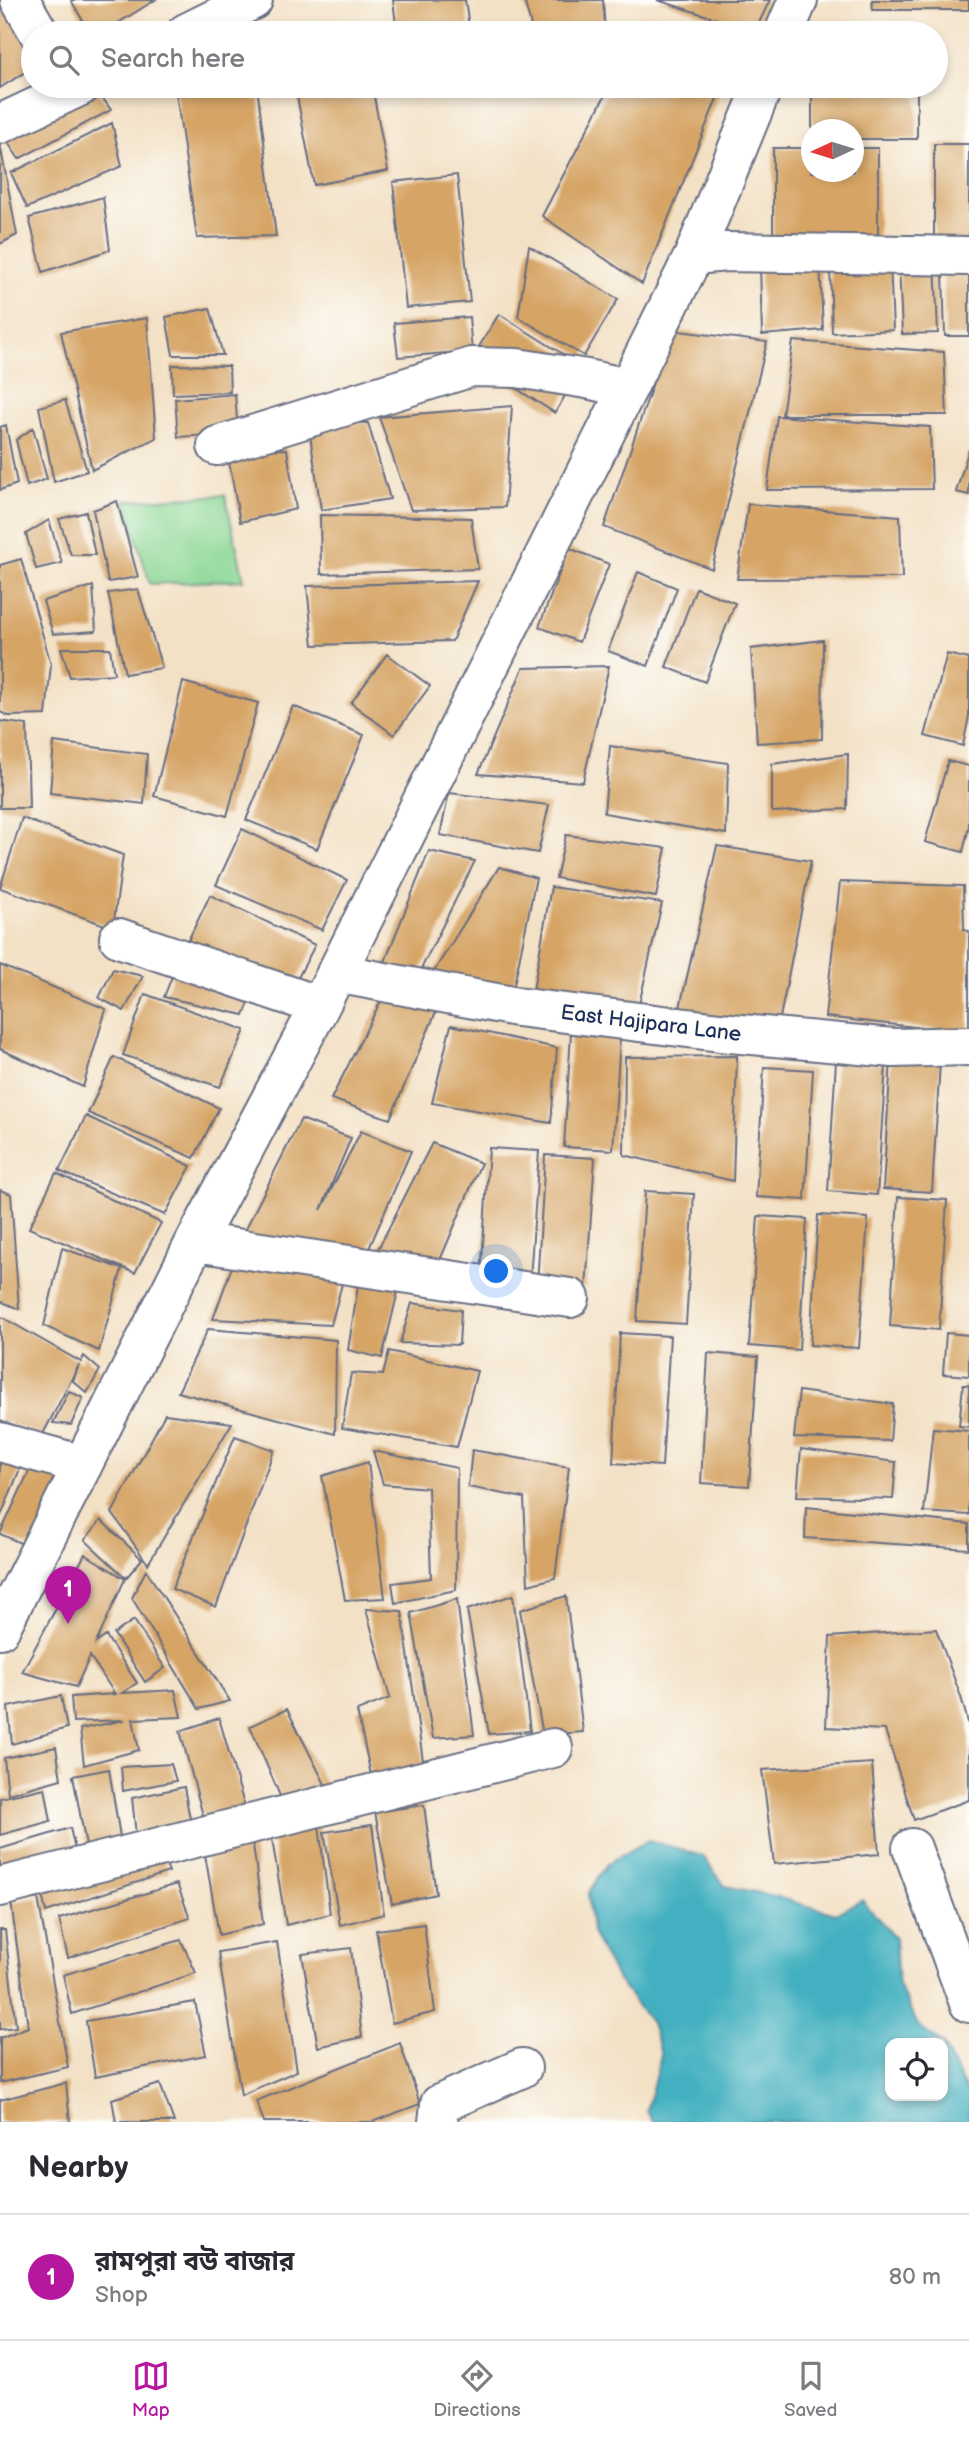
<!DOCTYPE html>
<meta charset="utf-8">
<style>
:root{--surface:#fff;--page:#f7f7f7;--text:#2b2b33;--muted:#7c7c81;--line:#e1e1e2;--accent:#b5179e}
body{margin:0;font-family:"Balsamiq Sans","Noto Sans Bengali",sans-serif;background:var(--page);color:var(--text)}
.controls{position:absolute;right:21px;bottom:21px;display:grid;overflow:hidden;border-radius:14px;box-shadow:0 4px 10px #0003}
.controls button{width:63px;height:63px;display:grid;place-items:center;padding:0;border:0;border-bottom:2px solid var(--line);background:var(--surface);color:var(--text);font:35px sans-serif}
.compass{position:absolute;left:801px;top:119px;width:63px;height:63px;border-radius:50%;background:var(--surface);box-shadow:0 4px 10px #0003;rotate:266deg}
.you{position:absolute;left:497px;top:1272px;width:24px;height:24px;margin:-18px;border:5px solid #fff;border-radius:50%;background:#1a73e8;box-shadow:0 0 0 10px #1a73e833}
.badge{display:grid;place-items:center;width:46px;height:46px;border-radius:50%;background:var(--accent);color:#fff;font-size:23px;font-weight:700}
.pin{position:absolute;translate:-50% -58px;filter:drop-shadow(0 2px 4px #0008)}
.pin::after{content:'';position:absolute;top:37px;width:24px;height:21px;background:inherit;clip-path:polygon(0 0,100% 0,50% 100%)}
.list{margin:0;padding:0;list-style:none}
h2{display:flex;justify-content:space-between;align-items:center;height:91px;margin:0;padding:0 28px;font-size:30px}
h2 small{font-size:23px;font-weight:400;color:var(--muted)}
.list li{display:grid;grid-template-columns:46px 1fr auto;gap:21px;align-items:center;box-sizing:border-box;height:126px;padding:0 28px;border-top:2px solid var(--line)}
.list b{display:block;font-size:26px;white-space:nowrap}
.list p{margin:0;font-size:23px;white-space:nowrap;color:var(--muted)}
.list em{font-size:23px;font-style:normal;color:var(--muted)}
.icon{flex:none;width:38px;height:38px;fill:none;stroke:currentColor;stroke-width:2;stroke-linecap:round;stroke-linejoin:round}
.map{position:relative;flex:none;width:969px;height:2122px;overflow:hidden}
.search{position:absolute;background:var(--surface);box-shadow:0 4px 10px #0003;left:21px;right:21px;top:21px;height:77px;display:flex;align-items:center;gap:18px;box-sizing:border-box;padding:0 24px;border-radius:38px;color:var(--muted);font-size:26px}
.sheet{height:217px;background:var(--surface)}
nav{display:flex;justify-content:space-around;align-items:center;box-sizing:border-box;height:98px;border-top:2px solid var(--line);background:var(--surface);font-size:19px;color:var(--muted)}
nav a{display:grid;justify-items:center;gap:4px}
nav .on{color:var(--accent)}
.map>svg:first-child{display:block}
</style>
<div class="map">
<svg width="969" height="2122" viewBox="0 0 969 2122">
<rect width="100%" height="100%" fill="#fdfcf7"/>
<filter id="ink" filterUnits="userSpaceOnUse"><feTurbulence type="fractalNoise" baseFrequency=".0143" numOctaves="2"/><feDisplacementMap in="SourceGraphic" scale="14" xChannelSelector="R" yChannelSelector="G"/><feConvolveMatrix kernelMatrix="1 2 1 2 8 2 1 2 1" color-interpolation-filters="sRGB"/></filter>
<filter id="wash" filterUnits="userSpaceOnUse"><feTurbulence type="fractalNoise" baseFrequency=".00686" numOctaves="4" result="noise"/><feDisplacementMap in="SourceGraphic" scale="28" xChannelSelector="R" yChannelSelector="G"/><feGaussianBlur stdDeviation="1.57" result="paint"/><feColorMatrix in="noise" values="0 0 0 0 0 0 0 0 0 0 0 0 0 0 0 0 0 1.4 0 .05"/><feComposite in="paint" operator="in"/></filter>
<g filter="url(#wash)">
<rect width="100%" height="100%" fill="#f3e1c6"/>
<path fill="#8ad794" stroke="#528379" stroke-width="2" d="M225 495 244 580 150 584 125 501Z"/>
<path fill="#43b0c0" stroke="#2f708f" stroke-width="2" d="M649 1840 703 1856 725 1886 770 1895 836 1914 862 1900 895 1938 898 1985 919 2027 942 2043H890V2096H943V2044L969 2097V2122H653L646 2111 661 2055 651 2023 616 1978 592 1933 588 1893 608 1863Z"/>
<g id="blocks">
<path fill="#d6a465" d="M71 0H155L102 33H90Z
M393 0H465L470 33H397Z
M524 0H603L605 33H533Z
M657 0H770L755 31Z
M872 0H969V10H873Z
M9 5 33 62V67L0 88V10Z
M643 21 659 33H637Z
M94 86 111 110 19 159 0 131Z
M175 86H257L276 236 197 238Z
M295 86H372L388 171 314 185Z
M610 86H722L642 284 542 216Z
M812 86H917V139H853V130H812Z
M112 123 122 166 27 208 11 173Z
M0 144 17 235 0 244Z
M934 144H969V245H934Z
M773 148H811V172H853V148H878V248L773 249Z
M457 175 470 302 406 308 393 182Z
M103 197 110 250 43 272 29 218Z
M529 246 618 299 584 356 518 317Z
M890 261 893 330 832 333 830 263Z
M935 261 938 333 902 334 899 263Z
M820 262 823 330 762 335 760 264Z
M943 273H969V336H945Z
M210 308 223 355H173L166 317Z
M499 314 582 366 555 413 471 360Z
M469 317 472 351 398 357 394 323Z
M147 318 156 438 92 470 61 332Z
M671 330 767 342 712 569 604 527Z
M793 341 944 352 947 415H782Z
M172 365 229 366 230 392 173 394Z
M235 394 238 433 178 437 175 399Z
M65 400 87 471 54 482 39 407Z
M512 406 505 507 411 510 379 417Z
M777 416 930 427 932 489 767 490Z
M308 421 368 423 390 499 321 510Z
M6 425 17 484 0 490V427Z
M33 428 47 479 27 486 16 440Z
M287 449 296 509 240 522 227 451Z
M969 449V495L956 492Z
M117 501 138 577 108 582 93 510Z
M748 504 900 516 902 578 737 579Z
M86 512 95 555H71L59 519Z
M320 515 471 518 478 569 321 574Z
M49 520 62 563 36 569 26 534Z
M569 548 609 564 579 642 539 627Z
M21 559 51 664 46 715 9 716 0 712V565Z
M638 572 677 588 648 666 608 651Z
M478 581 452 641 313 645 307 586Z
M93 586 96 631 53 634 43 601Z
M696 588 735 603 705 682 666 667Z
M138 589 162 668 125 674 108 593Z
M823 640 822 739 757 743 751 649Z
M61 648H110L114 674 70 677Z
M387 654 430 686 394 735 351 703Z
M947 654 969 659V716L963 746 925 736Z
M609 666 583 782 478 774 523 668Z
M183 682 258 703 227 816 154 796Z
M293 706 364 735 317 849 246 820Z
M0 721 27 725 29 808H0Z
M54 742 147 754 144 804 50 793Z
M610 746 728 763 726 834 604 813Z
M848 754 847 809 772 812V764Z
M948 761 969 766V826L963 852 925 842Z
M449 793 549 805 538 853 440 835Z
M22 818 123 855 113 928 0 888Z
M242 829 347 880 322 930 216 885Z
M566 835 666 848 656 897 556 878Z
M717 846 811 861 777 1033 678 1016Z
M429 851 475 861 418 975 382 969Z
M499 867 536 878 511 1000 428 981Z
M840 882 963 886 964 930 969 931V1033L825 1017Z
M551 887 662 903 638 1009 531 1002Z
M210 895 315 945 289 995 183 951Z
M0 965 106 1009 83 1087 0 1049Z
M113 969 143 976 124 1011 99 998Z
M175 969 254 991 244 1015 164 997Z
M389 985 439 1005 390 1119 331 1099Z
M145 994 245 1030 220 1087 123 1055Z
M572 1017 621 1020 613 1150 564 1147Z
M451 1025 557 1048 551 1123 432 1103Z
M737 1056 733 1181 624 1155 625 1057Z
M114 1057 219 1108 194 1158 88 1113Z
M891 1059 940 1062 932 1192 883 1189Z
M836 1061 886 1065 877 1195 828 1191Z
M764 1067 813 1070 805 1200 756 1197Z
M86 1116 191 1166 165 1215 59 1171Z
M301 1119 351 1138 321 1210 361 1131 411 1151 362 1265 243 1234Z
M432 1143 481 1163 433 1277 374 1257Z
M489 1148 539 1151 530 1280 481 1278Z
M545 1155 595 1158 586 1288 537 1285Z
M56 1173 161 1223 135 1273 29 1228Z
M0 1190 11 1194 19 1309 0 1301Z
M645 1191 694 1194 686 1324 637 1321Z
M898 1197 947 1200 939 1330 890 1326Z
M818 1215 868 1218 859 1348 810 1345Z
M758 1216 807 1219 799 1350 749 1346Z
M62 1248 122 1269 99 1351 44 1326Z
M234 1261 343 1280 331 1325 213 1319Z
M359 1280 400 1283 382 1358 348 1350Z
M412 1303 461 1310 459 1345 400 1343Z
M0 1316 81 1362 84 1356 100 1370 87 1393 73 1381 79 1365 42 1436 0 1420Z
M208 1329 336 1340 335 1434 178 1392Z
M620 1333 670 1336 662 1466 613 1463Z
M946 1333 969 1335V1376L943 1374Z
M389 1351 477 1371 457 1447 342 1428 351 1373 383 1375Z
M708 1353 758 1357 749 1486 701 1483Z
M963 1385H969V1427L959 1426Z
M69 1391 83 1398 71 1425 53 1423Z
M799 1391 893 1404 890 1441 794 1438Z
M165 1414 232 1423 148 1564 112 1513Z
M933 1428 969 1431V1515L924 1512Z
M235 1436 274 1450 216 1607 172 1589Z
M801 1449 896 1462 893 1499 797 1496Z
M472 1450 569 1467 555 1578 528 1585 524 1498 468 1487Z
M373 1451 457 1468 456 1590 395 1603 392 1583 431 1578 428 1488 383 1484Z
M0 1461 22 1464 0 1518Z
M368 1462 385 1598 345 1600 322 1476Z
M31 1467 70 1472 34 1549 0 1534Z
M806 1507 969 1524V1549L805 1538Z
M101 1520 142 1559 126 1578 85 1540Z
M85 1554 125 1579 96 1643 106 1636 137 1683 122 1693 175 1690 181 1717 133 1719 139 1750 84 1765 80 1729 125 1720 73 1722 71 1697 115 1694 90 1656 76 1687 22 1672Z
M146 1570 230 1701 199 1709 132 1598Z
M513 1595 530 1731 489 1734 467 1610Z
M566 1596 583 1732 543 1735 520 1610Z
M457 1599 474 1735 433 1738 411 1613Z
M366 1609 402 1611 424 1768 373 1784 357 1711 390 1698Z
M134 1620 165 1668 145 1682 114 1634Z
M936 1629 961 1697 969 1726V1800L914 1820 885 1730 826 1727 830 1637Z
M61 1696 67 1728 12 1744 8 1707Z
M287 1709 330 1794 286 1810 250 1726Z
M219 1718 245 1808 205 1823 180 1731Z
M56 1747 61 1779 8 1794 4 1758Z
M872 1763 879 1854 774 1864 762 1770Z
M171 1764 176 1781 123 1791 121 1767Z
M109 1769 120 1837 87 1851 73 1776Z
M184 1787 190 1819 136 1835 132 1798Z
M45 1788 51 1821 0 1835V1798Z
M424 1805 436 1894 392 1904 375 1812Z
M372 1825 384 1914 340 1925 324 1832Z
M319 1826 330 1914 286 1925 271 1833Z
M70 1828 76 1854 0 1880V1849Z
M252 1836 263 1924 219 1935 203 1843Z
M155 1838 169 1872 46 1912 37 1873Z
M177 1884 190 1918 68 1958 59 1919Z
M38 1898 68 2067 0 2083V2038L28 2027 11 1902Z
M424 1924 435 2012 392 2023 376 1930Z
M0 1930H5L16 2027 0 2029Z
M181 1940 196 1973 72 2014 63 1975Z
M277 1942 297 2071 241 2095 218 1952Z
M351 1948 362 2037 318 2047 302 1954Z
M195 2002 206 2055 95 2077 86 2021Z
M400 2043 420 2104 372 2122H264L256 2101Z
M66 2083 70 2122H0V2100Z
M160 2084 174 2122H116L112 2099Z"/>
</g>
</g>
<g filter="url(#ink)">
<use href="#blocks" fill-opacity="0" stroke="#676d82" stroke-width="2"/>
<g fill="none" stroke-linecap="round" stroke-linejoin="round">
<defs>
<path id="minor" d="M20 0 39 33
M186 33 253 0
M784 33 798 0
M0 124 81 86
M694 255 727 252 969 256
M217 446 472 367 517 368 587 379 627 388
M119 938 320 1006
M336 973 517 1007 720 1032 893 1048 969 1046
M195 1242 570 1298
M0 1442 83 1465
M0 1629 195 1242 320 1006 694 255 763 86
M912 1848 969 2003
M0 1887 553 1748
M438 2122 440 2104 522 2068"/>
</defs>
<use href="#minor" stroke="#676d82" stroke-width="42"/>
<use href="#minor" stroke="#fff" stroke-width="38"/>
</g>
</g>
<g text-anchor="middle" stroke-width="5" stroke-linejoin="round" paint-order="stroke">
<g font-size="21" fill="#1b2f5e" stroke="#fdfcf7">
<text transform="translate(651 1023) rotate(7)" y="7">East Hajipara Lane</text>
</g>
</g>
</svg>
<div class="controls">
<button><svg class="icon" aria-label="locate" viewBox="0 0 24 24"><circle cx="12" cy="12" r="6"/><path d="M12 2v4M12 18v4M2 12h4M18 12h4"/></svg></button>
</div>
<svg class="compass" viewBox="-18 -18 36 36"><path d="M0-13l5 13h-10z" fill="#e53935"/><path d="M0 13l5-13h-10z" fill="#7c7c81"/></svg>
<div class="you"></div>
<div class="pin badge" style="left:68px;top:1624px">1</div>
<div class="search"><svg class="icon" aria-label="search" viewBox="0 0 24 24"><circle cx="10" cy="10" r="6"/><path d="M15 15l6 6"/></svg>Search here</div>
</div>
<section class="sheet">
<h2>Nearby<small></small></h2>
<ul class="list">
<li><span class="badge">1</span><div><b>রামপুরা বউ বাজার</b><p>Shop</p></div><em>80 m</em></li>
</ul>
</section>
<nav>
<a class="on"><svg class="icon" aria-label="map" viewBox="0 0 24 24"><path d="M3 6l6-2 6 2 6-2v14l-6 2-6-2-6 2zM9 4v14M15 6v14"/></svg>Map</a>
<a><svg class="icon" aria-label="directions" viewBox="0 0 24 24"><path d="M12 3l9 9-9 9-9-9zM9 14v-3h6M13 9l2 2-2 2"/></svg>Directions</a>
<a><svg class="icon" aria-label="saved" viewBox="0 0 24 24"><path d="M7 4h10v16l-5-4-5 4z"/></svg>Saved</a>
</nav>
